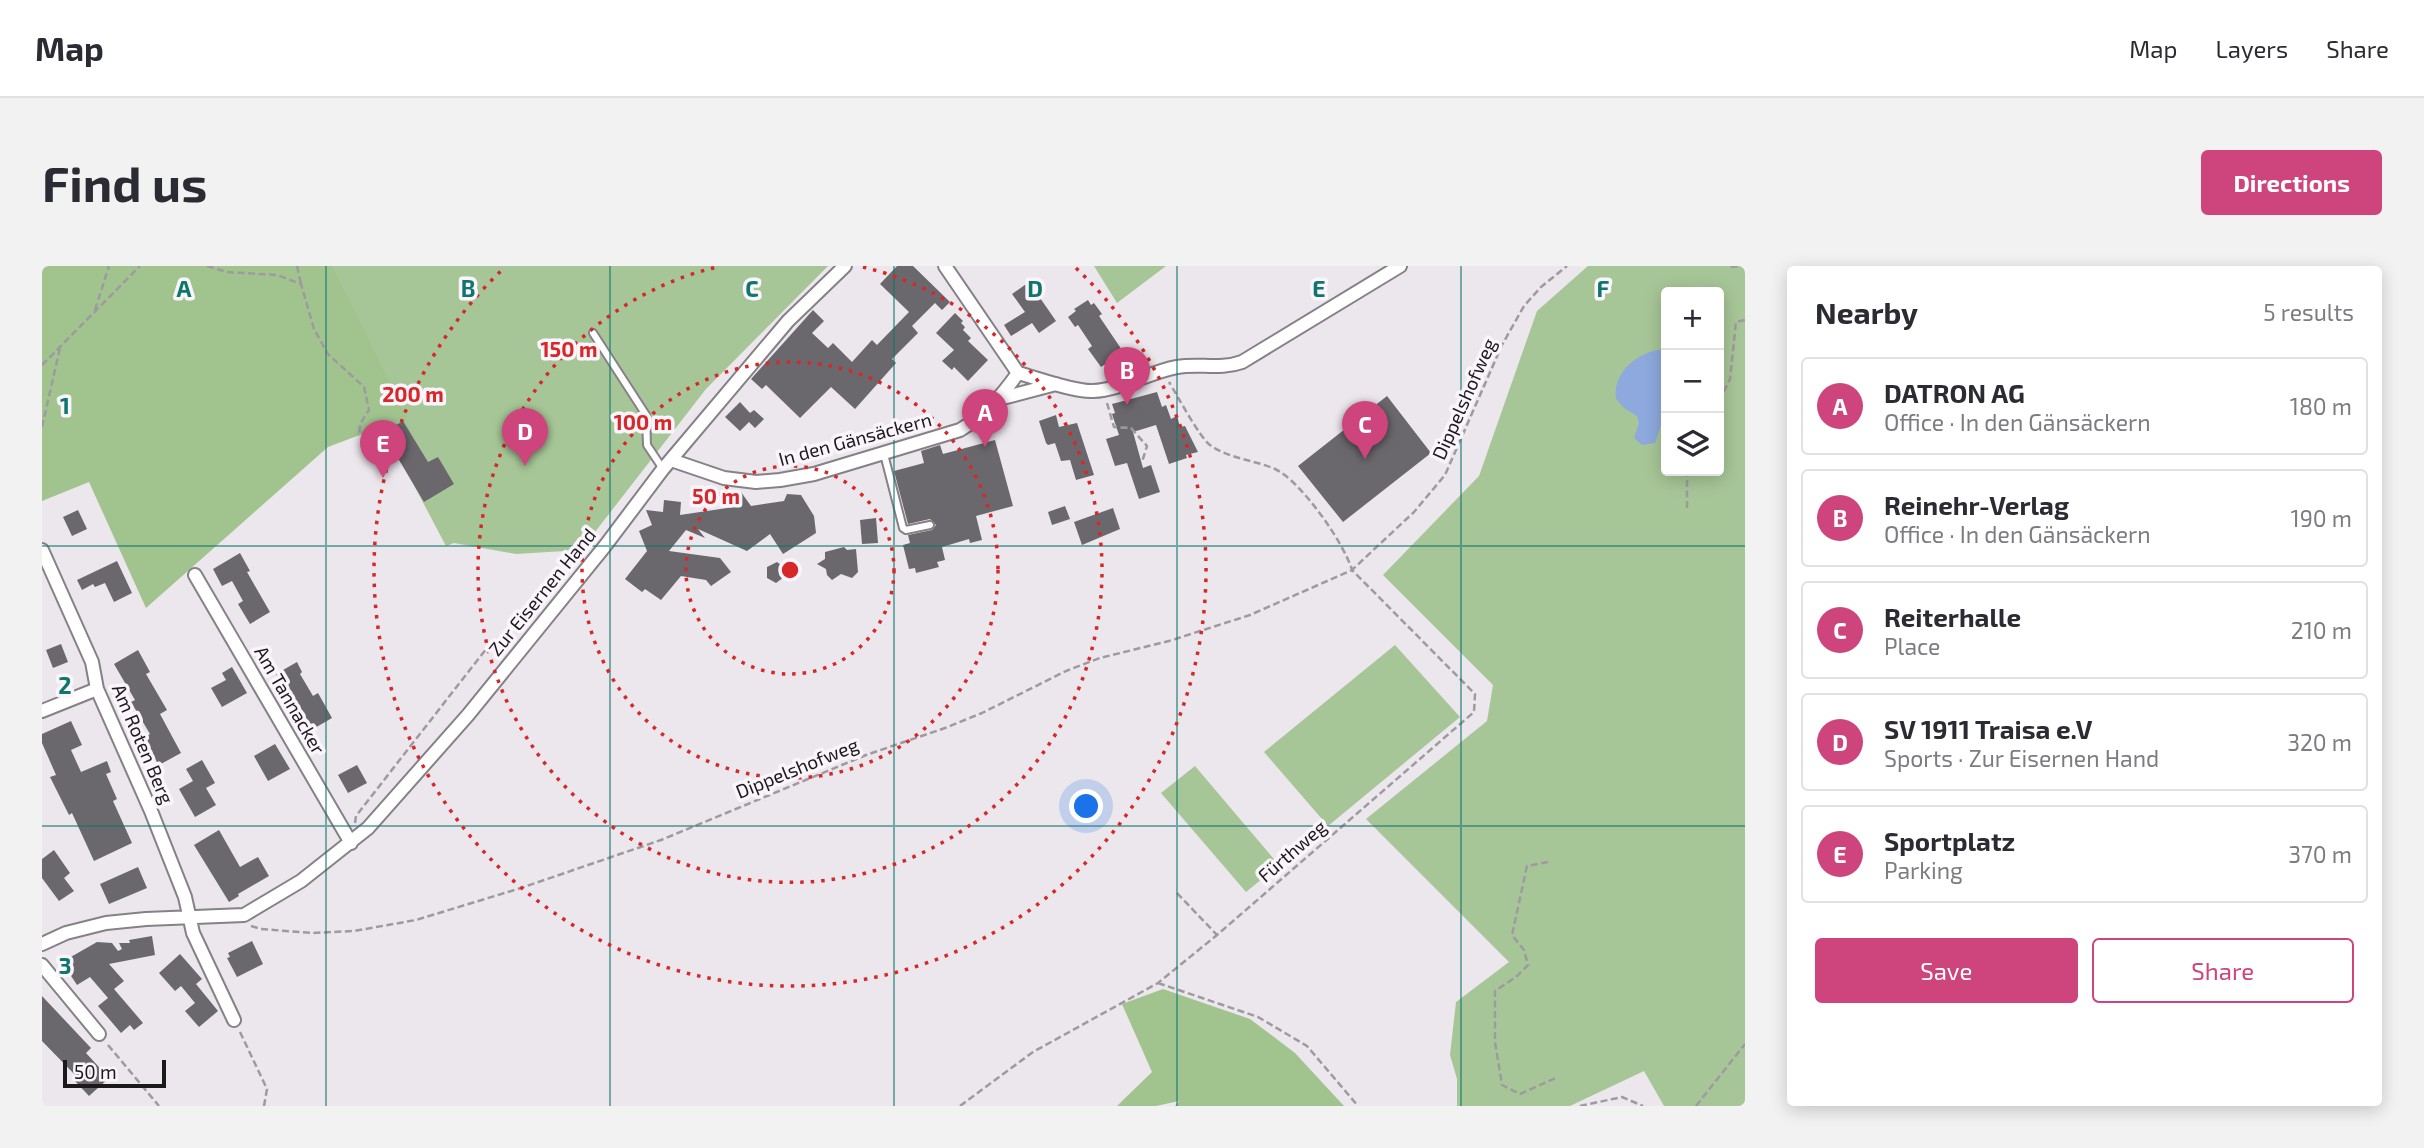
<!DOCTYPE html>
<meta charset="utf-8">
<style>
:root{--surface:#fff;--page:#f2f2f3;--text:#2b2b33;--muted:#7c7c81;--line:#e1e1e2;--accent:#ce447c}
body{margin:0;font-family:"Exo 2",sans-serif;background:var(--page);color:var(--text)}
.controls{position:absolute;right:21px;top:21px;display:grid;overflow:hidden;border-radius:7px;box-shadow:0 4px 18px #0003}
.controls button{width:63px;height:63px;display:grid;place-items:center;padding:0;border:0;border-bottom:2px solid var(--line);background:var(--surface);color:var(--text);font:35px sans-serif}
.scale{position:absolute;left:21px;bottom:18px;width:103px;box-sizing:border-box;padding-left:7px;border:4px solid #1b191c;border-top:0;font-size:19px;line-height:24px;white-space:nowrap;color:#1b191c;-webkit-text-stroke:5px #faf4fb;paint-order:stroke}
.you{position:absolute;left:1045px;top:541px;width:24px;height:24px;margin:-18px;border:5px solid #fff;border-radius:50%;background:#1a73e8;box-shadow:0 0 0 10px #1a73e833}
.badge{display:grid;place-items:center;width:46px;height:46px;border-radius:50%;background:var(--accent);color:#fff;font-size:23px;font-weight:700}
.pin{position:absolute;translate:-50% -58px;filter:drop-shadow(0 2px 4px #0008)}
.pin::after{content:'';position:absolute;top:37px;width:24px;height:21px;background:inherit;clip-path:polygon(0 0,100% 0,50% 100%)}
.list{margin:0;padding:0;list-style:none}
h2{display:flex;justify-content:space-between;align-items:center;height:91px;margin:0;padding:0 28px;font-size:30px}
h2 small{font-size:23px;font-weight:400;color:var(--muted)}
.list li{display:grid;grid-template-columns:46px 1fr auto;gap:21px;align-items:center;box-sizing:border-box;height:98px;margin:0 14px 14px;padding:0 14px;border:2px solid var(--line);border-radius:7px}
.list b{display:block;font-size:26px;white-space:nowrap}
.list p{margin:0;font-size:23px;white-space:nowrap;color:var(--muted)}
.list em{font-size:23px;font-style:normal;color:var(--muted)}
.actions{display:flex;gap:14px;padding:21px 28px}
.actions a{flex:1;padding:16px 0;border:2px solid var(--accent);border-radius:7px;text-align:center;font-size:24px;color:var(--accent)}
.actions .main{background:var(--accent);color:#fff}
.icon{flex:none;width:38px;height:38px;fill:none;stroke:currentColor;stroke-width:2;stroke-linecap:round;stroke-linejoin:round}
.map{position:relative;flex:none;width:1703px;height:840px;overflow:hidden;border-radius:7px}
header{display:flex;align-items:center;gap:42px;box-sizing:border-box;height:98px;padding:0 35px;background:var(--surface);border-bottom:2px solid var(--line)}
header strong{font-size:33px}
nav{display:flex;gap:38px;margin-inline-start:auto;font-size:24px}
.intro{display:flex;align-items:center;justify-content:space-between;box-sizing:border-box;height:168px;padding:0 42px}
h1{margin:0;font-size:49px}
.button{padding:18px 32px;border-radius:7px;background:var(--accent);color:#fff;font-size:24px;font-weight:700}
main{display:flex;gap:42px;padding:0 42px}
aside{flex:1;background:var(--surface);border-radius:7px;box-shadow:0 4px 18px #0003}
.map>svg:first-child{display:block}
</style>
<header>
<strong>Map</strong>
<nav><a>Map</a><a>Layers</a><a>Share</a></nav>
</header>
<div class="intro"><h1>Find us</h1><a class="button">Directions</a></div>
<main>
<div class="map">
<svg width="1703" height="840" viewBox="0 0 1703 840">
<rect width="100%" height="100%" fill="#ece6ed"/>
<path fill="#a7c697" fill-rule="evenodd" d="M256 0H786L664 123 539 284 474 288 412 277 404 280Z
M1052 0H1124L1075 37Z
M1546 0H1703V840H1622L1602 805 1528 840H1415V813L1408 789 1414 736 1467 696 1324 553 1445 455 1451 419 1341 309 1437 210 1495 45ZM1624 26H1677V205H1624Z
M1353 379 1418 451 1286 560 1222 486Z
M1153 500 1237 599 1204 626 1119 527Z"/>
<path fill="#a1c48f" d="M0 0H290L365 151 286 181 104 342 47 216 0 235Z
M1121 723 1208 753 1253 787 1302 840H1133L1137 835 1114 840H1075L1110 806 1080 738Z"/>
<path fill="#8da9dd" d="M1624 83V155L1619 159 1613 177 1600 179 1592 172 1597 157 1595 150 1582 142 1574 133C1570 105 1598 84 1624 83Z"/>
<path fill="#6a676d" d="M855 0H871L908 36 900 44 893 37 870 60 876 67 850 93 854 97 813 143 789 121 758 152 724 119 720 123 709 113 771 44 782 55 770 67 786 82 791 77 810 96 830 74 835 79 867 46 838 18Z
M987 16 1014 55 997 67 990 57 969 70 962 59 983 46 970 28Z
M1046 34 1049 39 1052 37 1060 48 1057 50 1080 84V87L1059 101 1046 83 1050 80 1036 59 1033 61 1026 51 1034 45 1032 43Z
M913 47 921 55 919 57 923 61 921 64 929 72 926 75 946 94 926 115 912 101 910 104 900 95 912 84 894 67Z
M1115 126 1120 141 1124 139 1129 153 1135 150 1138 161 1143 160 1156 186 1144 189 1145 192 1127 198 1114 159 1091 166 1101 202 1109 199 1118 226 1097 233 1085 197 1073 200 1064 173 1077 169 1070 148 1073 147 1070 138Z
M1345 130 1389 187 1301 256 1256 200Z
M698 136 708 147 712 144 722 153 713 162 707 156 698 165 683 151Z
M1014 149 1017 161 1035 157 1052 209 1034 214 1028 194 1019 195 1013 177 1006 179 1004 177 997 155Z
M361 155 386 196 396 191 412 218 382 236 341 167Z
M953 174 971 240 934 250 940 274 928 277 927 273 900 281 903 294 895 296 897 301 874 307 873 302 867 303 861 279 868 277 866 269 890 264 894 259 888 253 866 258 852 205 882 197 879 185 898 179 901 188Z
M699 226 709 240 742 235 745 228 759 229 772 250 774 267 741 288 728 268 705 285 656 263 663 272 644 264 627 285 678 292 689 306 669 320 664 314 639 310 619 334 603 323 600 326 583 313 605 285 597 265 610 259 604 244 621 246 622 234 639 236 638 249 692 241Z
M1023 240 1028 253 1010 259 1006 246Z
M1071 242 1078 263 1040 279 1032 256Z
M36 244 45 263 30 270 21 251Z
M834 252 836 277 820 278 818 254Z
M802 281 805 284 814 283 816 306 810 312 799 308 790 314 785 309 784 303 775 298 783 293V286Z
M198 287 208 305 205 306 228 346 208 358 196 338 201 335 190 315 180 320 171 303Z
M75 295 90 327 72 336 63 317 53 321 51 318 40 324 35 314Z
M735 296 743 302 742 311 734 317 725 312V301Z
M19 378 26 396 11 402 4 384Z
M96 384 108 406 104 408 125 444 118 448 139 487 117 499 100 473 108 468 89 436 93 434 72 398Z
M255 396 260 406 258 408 271 430 276 427 290 452 271 463 263 450 258 453 234 408Z
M190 401 205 427 180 441 169 422 184 414 180 407Z
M29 455 40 479 29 484 39 506 65 495 69 506 64 508 75 533 71 535 90 577 52 595 30 547 27 549 8 511 14 509 0 477V468Z
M233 478 248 503 226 515 212 490Z
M160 494 173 517 164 522 174 539 153 551 137 523 151 515 144 503Z
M315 499 325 517 306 527 296 509Z
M177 564 198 601 216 591 227 610 196 628 197 630 187 636 152 579Z
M12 584 28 607 22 612 32 625 17 635 0 612V593Z
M96 601 105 622 67 638 58 618Z
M110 670 113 689 67 698 82 715 72 723 101 757 92 764 88 759 79 767 56 740 66 732 48 711 35 719 20 696 55 676 70 677 76 685 80 683 77 677H88L87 674Z
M210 675 221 698 195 711 185 692 188 691 186 687Z
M138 688 160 713 154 718 176 745 157 761 143 745 153 737 139 720 133 725 117 707Z
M0 730 49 782 44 787 67 812 47 830 33 815 36 812 0 775Z"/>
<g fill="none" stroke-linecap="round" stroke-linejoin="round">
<defs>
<path id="lane" d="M551 67 604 149 605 179 621 203
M842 188 861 262 864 264 888 259"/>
<path id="street" d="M903 0 976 107C995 112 1032 126 1051 125 1079 124 1107 106 1135 101 1157 97 1178 104 1200 96L1358 0
M957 133 1014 118
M629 194 682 212 714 216 738 214 772 208 918 164C943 149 959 131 976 107
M0 284 50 396 55 423 109 545 143 631 151 667 192 754
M153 309 309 577
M0 445 55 423
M0 678 24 667 64 657 104 653 202 649 259 615 326 562 426 449 563 280 621 203 746 55 803 0
M0 699 57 768"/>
</defs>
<use href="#lane" stroke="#868187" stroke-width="10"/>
<use href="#street" stroke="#868187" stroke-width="16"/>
<path stroke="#9f9aa0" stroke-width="2.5" stroke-dasharray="7 3.5" stroke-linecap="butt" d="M165 0 185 6 235 9 259 18 272 63 286 88 322 121 327 144 318 158 317 170
M255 0 259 18
M1689 1 1698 0
M53 44 67 0
M0 99 98 0
M1677 135 1688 113 1694 56 1703 54
M1065 137 1072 161 1089 162 1105 180 1100 196
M0 161 18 82
M1645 242V205
M313 557 314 550 448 378
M1506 596 1485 600 1470 669 1482 684 1486 699 1474 711 1453 725V776L1460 819 1478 828 1516 811
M1135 627 1175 669
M209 660 219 663 270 667 312 665 374 654 479 622 619 574 824 489 903 462 940 447 1024 405 1058 392 1127 375 1208 349 1310 304 1372 246 1403 209 1460 79 1482 40 1499 21 1525 0
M1116 717 1216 751 1265 780 1316 840
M198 766 225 823 222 840
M66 779 117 840
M918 840 991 786 1116 717 1175 669 1432 446 1433 428 1310 304C1302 277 1259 215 1233 203 1213 194 1187 193 1168 179 1158 172 1135 129 1127 116
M1538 840 1580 831 1601 840
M1654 840 1703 778"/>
<use href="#lane" stroke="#fff" stroke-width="6"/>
<use href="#street" stroke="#fff" stroke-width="12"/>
</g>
<path fill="none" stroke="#0f766e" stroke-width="2" stroke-opacity="0.55" d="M284 0V840M568 0V840M852 0V840M1135 0V840M1419 0V840M0 280H1703M0 560H1703"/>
<g fill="none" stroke="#d62828" stroke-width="3.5" stroke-dasharray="3.5 7">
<circle cx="748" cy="304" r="104"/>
<circle cx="748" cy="304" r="208"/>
<path d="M821 1A312 312 0 1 1 675 1"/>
<path d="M1034 2A416 416 0 1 1 462 2"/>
</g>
<g text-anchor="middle" stroke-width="7" stroke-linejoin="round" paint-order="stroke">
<g font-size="19" fill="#1b191c" stroke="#faf4fb">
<text transform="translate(1422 133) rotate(-66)" y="7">Dippelshofweg</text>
<text transform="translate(813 173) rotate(-15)" y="7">In den Gänsäckern</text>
<text transform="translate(500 326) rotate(-51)" y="7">Zur Eisernen Hand</text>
<text transform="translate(248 434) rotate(60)" y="7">Am Tannacker</text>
<text transform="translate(101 478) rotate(67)" y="7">Am Roten Berg</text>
<text transform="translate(755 502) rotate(-22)" y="7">Dippelshofweg</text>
<text transform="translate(1250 585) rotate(-41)" y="7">Fürthweg</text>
</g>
</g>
<g font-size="23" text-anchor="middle" font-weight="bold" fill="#0f766e" stroke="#faf4fb" stroke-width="7" stroke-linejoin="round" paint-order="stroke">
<text x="142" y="31">A</text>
<text x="426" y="31">B</text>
<text x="710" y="31">C</text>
<text x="993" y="31">D</text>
<text x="1277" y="31">E</text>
<text x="1561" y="31">F</text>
<text x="23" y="148">1</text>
<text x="23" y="428">2</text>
<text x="23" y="708">3</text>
</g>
<circle cx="748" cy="304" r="10" fill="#d62828" stroke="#faf4fb" stroke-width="3.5"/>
<g font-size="21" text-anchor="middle" font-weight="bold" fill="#d62828" stroke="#faf4fb" stroke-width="7" stroke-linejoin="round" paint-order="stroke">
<text x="527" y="91">150 m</text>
<text x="371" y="136">200 m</text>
<text x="601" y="164">100 m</text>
<text x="674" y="238">50 m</text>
</g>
</svg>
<div class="controls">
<button>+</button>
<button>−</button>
<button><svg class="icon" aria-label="layers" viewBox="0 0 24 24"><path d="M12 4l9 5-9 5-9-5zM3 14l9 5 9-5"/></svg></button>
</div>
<div class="scale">50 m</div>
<div class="you"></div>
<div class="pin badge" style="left:943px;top:181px">A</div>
<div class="pin badge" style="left:1085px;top:139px">B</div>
<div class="pin badge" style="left:1323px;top:193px">C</div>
<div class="pin badge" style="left:483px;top:200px">D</div>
<div class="pin badge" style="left:341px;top:212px">E</div>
</div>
<aside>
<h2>Nearby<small>5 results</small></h2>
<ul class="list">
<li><span class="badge">A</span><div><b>DATRON AG</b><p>Office · In den Gänsäckern</p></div><em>180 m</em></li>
<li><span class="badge">B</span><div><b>Reinehr-Verlag</b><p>Office · In den Gänsäckern</p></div><em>190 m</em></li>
<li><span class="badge">C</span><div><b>Reiterhalle</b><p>Place</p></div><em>210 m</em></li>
<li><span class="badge">D</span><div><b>SV 1911 Traisa e.V</b><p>Sports · Zur Eisernen Hand</p></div><em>320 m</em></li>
<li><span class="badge">E</span><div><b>Sportplatz</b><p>Parking</p></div><em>370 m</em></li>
</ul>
<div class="actions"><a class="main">Save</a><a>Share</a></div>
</aside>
</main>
